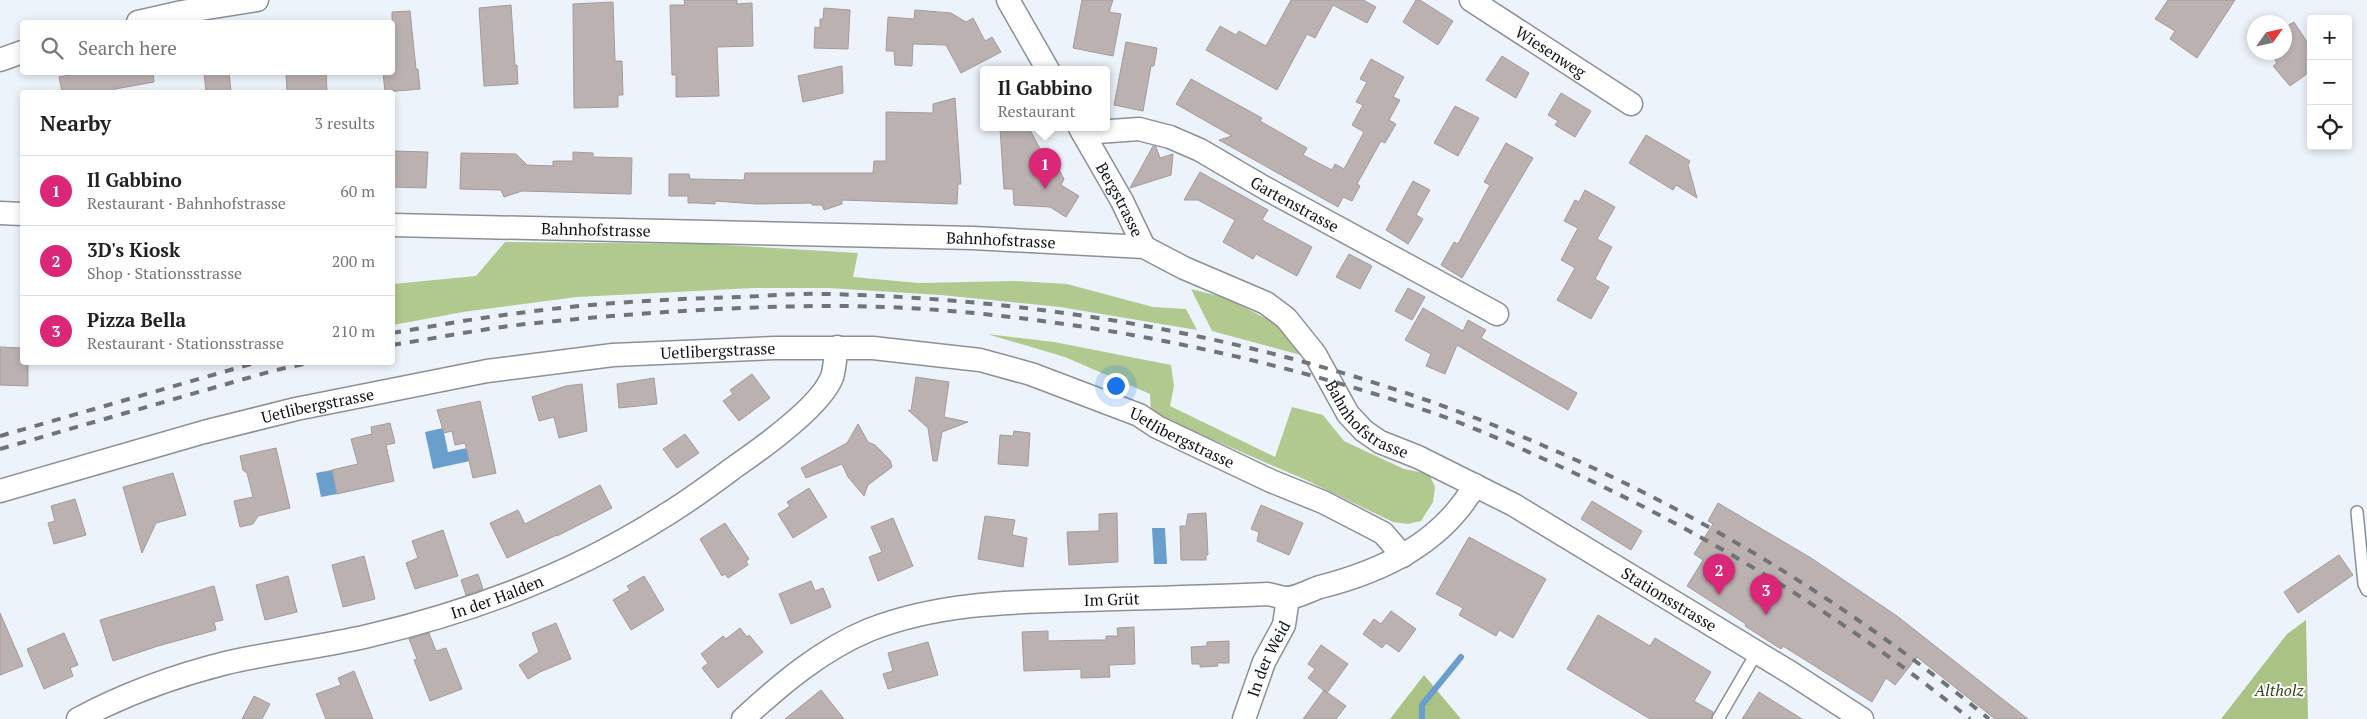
<!DOCTYPE html>
<meta charset="utf-8">
<style>
:root{--surface:#fff;--page:#f6f6f6;--text:#222;--muted:#767676;--line:#e0e0e0;--accent:#db2777}
body{margin:0;font-family:"PT Serif",serif;background:var(--page);color:var(--text)}
.controls{position:absolute;right:15px;top:15px;display:grid;overflow:hidden;border-radius:5px;box-shadow:0 2px 8px #0003}
.controls button{width:45px;height:45px;display:grid;place-items:center;padding:0;border:0;border-bottom:1px solid var(--line);background:var(--surface);color:var(--text);font:25px sans-serif}
.compass{position:absolute;left:2247px;top:15px;width:45px;height:45px;border-radius:50%;background:var(--surface);box-shadow:0 2px 8px #0003;rotate:56deg}
.you{position:absolute;left:1115px;top:385px;width:18px;height:18px;margin:-12px;border:4px solid #fff;border-radius:50%;background:#1a73e8;box-shadow:0 0 0 8px #1a73e833}
.badge{display:grid;place-items:center;width:32px;height:32px;border-radius:50%;background:var(--accent);color:#fff;font-size:16px;font-weight:700}
.pin{position:absolute;translate:-50% -41px;filter:drop-shadow(0 1px 2px #0008)}
.pin::after{content:'';position:absolute;top:26px;width:18px;height:15px;background:inherit;clip-path:polygon(0 0,100% 0,50% 100%)}
.popup{position:absolute;left:980px;top:66px;width:130px;height:65px;box-sizing:border-box;display:grid;place-content:center;border-radius:5px;background:var(--surface);filter:drop-shadow(0 1px 4px #0005);font-size:16px;white-space:nowrap;color:var(--muted)}
.popup b{font-size:19px;color:var(--text)}
.popup::after{content:'';position:absolute;left:50%;top:100%;margin-left:-10px;border:10px solid transparent;border-top-color:var(--surface)}
.list{margin:0;padding:0;list-style:none}
h2{display:flex;justify-content:space-between;align-items:center;height:65px;margin:0;padding:0 20px;font-size:21px}
h2 small{font-size:16px;font-weight:400;color:var(--muted)}
.list li{display:grid;grid-template-columns:32px 1fr auto;gap:15px;align-items:center;box-sizing:border-box;height:70px;padding:0 20px;border-top:1px solid var(--line)}
.list b{display:block;font-size:19px;white-space:nowrap}
.list p{margin:0;font-size:16px;white-space:nowrap;color:var(--muted)}
.list em{font-size:16px;font-style:normal;color:var(--muted)}
.icon{flex:none;width:28px;height:28px;fill:none;stroke:currentColor;stroke-width:2;stroke-linecap:round;stroke-linejoin:round}
.map{position:relative;flex:none;width:2367px;height:719px;overflow:hidden}
.search{position:absolute;background:var(--surface);box-shadow:0 2px 8px #0003;left:20px;top:20px;width:375px;height:55px;display:flex;align-items:center;gap:12px;box-sizing:border-box;padding:0 18px;border-radius:5px;color:var(--muted);font-size:19px}
.panel{position:absolute;background:var(--surface);box-shadow:0 2px 8px #0003;left:20px;top:90px;width:375px;height:275px;border-radius:5px}
.map>svg:first-child{display:block}
</style>
<div class="map">
<svg width="2367" height="719" viewBox="0 0 2367 719">
<rect width="100%" height="100%" fill="#edf3fb"/>
<path fill="#b1c98e" d="M505 242 708 244 858 253 853 277 919 283 1014 281 1067 284 1153 307 1186 309 1197 330 1060 307 941 295 828 288H754L577 297 463 312 393 325V284L476 276Z
M1191 289 1226 298 1277 324 1301 355 1212 331Z
M987 334 1054 342 1171 365 1174 386 1170 406 1275 457 1292 407 1323 415 1344 441 1404 469 1424 473 1430 476 1435 487 1433 502 1421 521 1408 524 1393 522 1306 480 1151 413 1150 394 1065 357Z"/>
<path fill="#aac384" d="M2306 620 2308 719H2221L2287 634Z
M1424 675 1461 719H1390Z"/>
<path fill="#699ecd" d="M443 428 448 452 467 448 470 461 433 469 425 432Z
M332 470 337 494 321 497 316 473Z
M1152 528H1165L1167 564H1154Z"/>
<g fill="none" stroke-linecap="round" stroke-linejoin="round">
<path stroke="#699ecd" stroke-width="6" d="M1422 719V705L1461 657"/>
</g>
<path fill="#bbb1b0" stroke="#a49a99" d="M684 0H737V4L752 3 753 46 717 47 719 96 676 97V75H672L670 5H685Z
M1082 0H1113L1109 12 1121 14 1113 56 1073 48Z
M1291 0H1363L1376 7 1367 23 1333 5 1315 38 1307 34 1277 90 1206 50 1220 26 1236 35 1239 31 1266 46Z
M1416 0H1420L1453 21 1438 45 1403 22Z
M2168 0H2235L2197 58 2170 39 2175 31 2155 19Z
M613 2 615 61H622L623 95H618V107L574 108 573 4Z
M511 5 515 65H517L518 84 484 86 479 8Z
M824 8 850 10 848 49 814 48 815 27 820 28V19H823Z
M915 10 951 13 966 22 973 18 985 41 992 37 1001 52 961 73 946 45 913 44 912 66 895 65 894 51H886L888 17 914 19Z
M410 11 416 69H418L420 89 385 92 383 72H392V12Z
M2294 22 2311 48V71L2290 86 2273 66 2277 63 2270 52H2284V28Z
M1126 42 1157 48 1154 66H1151L1143 111 1114 105Z
M1502 56 1529 73 1516 98 1486 80Z
M1371 59 1404 77 1393 97 1400 100 1389 120 1396 124 1385 143 1381 141 1357 184 1360 186 1352 201 1343 197 1338 207 1219 140 1232 136 1176 104 1191 79 1262 118 1260 121 1307 148 1303 155 1332 170 1335 164 1344 169 1364 132 1352 125 1363 105 1356 102 1367 82 1360 79Z
M842 66 843 93 803 102 798 76Z
M84 72H153L154 82 115 89V92H62L59 77Z
M204 72H229L231 92H206Z
M286 72H326L327 92H287Z
M1561 93 1591 111 1575 137 1555 125 1558 121 1548 115Z
M955 98 961 184H958L957 204 842 200V204L824 210 822 205H812V203L756 204 715 201V204L698 203H688V196H669V174H689L690 179 744 180 745 173H873L874 161H886V112L933 113V104Z
M1455 106 1479 118 1458 156 1434 143Z
M1000 128H1029L1045 158 1051 155 1064 179 1061 185 1079 196 1066 217 1050 207 1014 205 1013 189H1004Z
M1646 135 1690 161 1688 165 1697 198 1676 185 1673 190 1629 163Z
M1506 143 1533 158 1462 278 1441 265 1454 242 1458 244 1490 185 1484 182Z
M1153 146 1156 147 1160 158 1173 154 1171 175 1130 188Z
M392 151 428 152 426 188 392 187Z
M573 152 593 153V157L632 158 631 194 522 191 504 197 501 190 460 189 461 153 516 154 527 165 553 166V161H573Z
M1200 172 1268 210 1262 220 1312 247 1297 276 1256 254 1253 259 1223 242 1235 220 1198 200H1184Z
M1413 181 1430 190 1416 215 1423 219 1408 244 1386 230Z
M1585 190 1615 207 1597 239 1612 247 1595 279 1609 287 1591 319 1557 300 1575 268 1561 260 1578 228 1564 221 1575 200 1579 202Z
M1349 254 1372 266 1360 289 1336 277Z
M1408 288 1425 297 1412 320 1395 311Z
M1423 308 1463 331 1468 320 1486 330 1481 338 1577 393 1568 410 1457 345 1445 374 1426 366 1431 354 1405 340Z
M0 347 22 348V362H28V386L0 385Z
M752 374 770 398 739 421 723 401 733 394 730 390Z
M916 377 949 382 944 417 968 422 942 432 937 461H933L928 428 908 410 911 411Z
M654 378 657 404 619 408 617 384Z
M582 384 587 431 559 438 554 417 539 421 532 397 566 386Z
M480 401 496 473 473 478 465 443 455 445 452 431 444 433 437 410Z
M390 423 395 443 386 445 394 481 337 494 332 470 358 464 351 439 372 434 371 427Z
M858 424 868 442 875 445 890 460 892 467 868 485 864 496 848 477 842 464 806 478 801 468 847 443Z
M1014 431 1030 433 1028 466 998 464 1000 435 1013 436Z
M685 434 699 453 677 468 663 449Z
M276 448 290 508 258 516 253 524 240 527 234 501 253 497 247 473 243 470 240 456Z
M173 473 186 515 156 523 142 553 123 487Z
M600 485 612 508 557 536V535L507 558 490 523 518 510 525 524Z
M809 488 827 517 793 538 778 514 790 506 787 502Z
M75 499 86 535 54 544 48 523 55 521 51 506Z
M1592 501 1642 531 1631 550 1581 519Z
M1718 503 1811 558 1897 616 2028 719H1995L1917 657 1895 685 1886 678 1872 702 1783 646 1781 649 1745 626 1746 624 1687 586 1703 560 1694 554 1713 524 1708 521Z
M1261 505 1303 523 1289 555 1257 541 1259 532 1251 529Z
M1117 513 1118 562 1069 565 1067 532 1099 531V514Z
M1206 513 1208 555H1206V560H1181L1180 526H1186L1188 514Z
M985 516 1015 520 1012 535 1027 538 1023 567 978 559Z
M893 518 913 566 878 581 869 557 882 552 871 527Z
M725 523 749 559 746 561 748 565 728 578 725 574 722 576 700 539Z
M443 530 458 576 415 589 406 563 418 558 412 541Z
M1469 537 1546 579 1513 638 1499 630 1496 636 1459 615 1463 608 1436 594Z
M2339 555 2353 575 2298 613 2284 592Z
M364 556 375 599 343 607 332 565Z
M478 574 483 589 466 595 461 580Z
M288 576 297 612 265 620 256 585Z
M644 576 664 610 631 630 613 600 630 590 627 586Z
M811 581 815 591 823 588 831 607 791 624 779 594Z
M214 586 223 620 214 622 216 630 158 646 113 661 100 620Z
M1391 611 1416 629 1399 652 1386 643 1382 648 1363 634 1374 619 1381 624Z
M0 613 23 666 0 675Z
M1598 615 1650 646 1655 638 1711 672 1694 701 1713 712 1711 719H1650L1567 669Z
M556 623 571 659 540 672 528 679 519 665 539 652 532 633Z
M1134 627 1135 664 1109 665 1110 677 1081 678V669L1024 671 1022 632 1048 631V641L1096 640H1106V636H1118L1117 628Z
M740 628 747 637 749 635 763 652 718 688 702 668 708 663 701 654 723 636 726 639Z
M64 633 78 665 70 668 73 676 44 689 27 649Z
M429 633 436 651 446 648 462 689 430 701 414 660 417 659 409 639Z
M1229 641V663H1217L1218 666 1200 667V664H1192L1191 647 1207 646V642Z
M928 642 938 675 888 689 883 674 893 671 888 653Z
M1321 645 1348 664 1327 693 1308 678 1315 669 1308 664Z
M354 671 373 719H326L316 694 341 685 338 678Z
M821 690 844 719H785Z
M1324 690 1346 706 1336 719H1303Z
M1759 692 1802 719H1742Z
M254 696 270 704 262 719H242Z"/>
<g fill="none" stroke-linecap="round" stroke-linejoin="round">
<defs>
<path id="service" d="M2357 512 2364 584 2367 590
M1718 719 1757 652"/>
<g id="minor">
<path d="M1008 0 1048 70"/>
<path id="s1" d="M1471 0 1631 104"/>
<path d="M138 22 182 12 257 0"/>
<path d="M0 60 22 52"/>
<path id="s2" d="M1080 128 1122 201 1144 247"/>
<path id="s3" d="M1083 133 1139 129 1170 137 1200 150 1265 188 1497 314"/>
<path d="M0 213 22 214"/>
<path id="s4" d="M392 225 973 238 1144 247 1184 268 1266 303 1286 318 1315 354 1348 414 1364 431 1380 442 1418 457 1514 505 1791 673 1862 719"/>
<path id="s5" d="M0 491 204 432 296 409 487 371 613 355 775 348H873L980 360 1031 374 1139 415 1157 427 1271 481 1323 502 1383 533 1403 556"/>
<path id="s6" d="M78 719C125 694 174 676 226 663 273 652 321 647 368 636 471 612 575 573 664 516 689 501 713 483 736 466 762 448 821 406 832 377 835 368 835 356 837 347"/>
<path id="s7" d="M743 719C781 684 821 650 869 630 937 603 1010 602 1082 600 1144 598 1206 597 1268 594 1274 595 1281 598 1287 598 1297 598 1310 590 1320 587 1383 571 1442 543 1475 485"/>
<path id="s8" d="M1244 719 1264 662 1284 625 1288 598"/>
</g>
</defs>
<use href="#service" stroke="#8b9097" stroke-width="14"/>
<use href="#minor" stroke="#8b9097" stroke-width="25"/>
<use href="#service" stroke="#fff" stroke-width="11"/>
<use href="#minor" stroke="#fff" stroke-width="22"/>
<path stroke="#707479" stroke-width="4" stroke-dasharray="9 9" stroke-linecap="butt" d="M392 333C435 326 477 318 519 313 592 303 667 299 740 297 769 296 797 293 826 294 1260 304 1653 442 1989 719
M392 345C437 338 481 329 526 324 623 314 722 307 820 306 920 305 1022 316 1121 333 1229 352 1335 379 1439 415 1483 431 1527 451 1570 471 1713 537 1848 620 1970 719
M0 436 258 362
M0 449 272 371 312 362"/>
</g>
<g text-anchor="middle" stroke-width="4" stroke-linejoin="round" paint-order="stroke">
<g font-size="16" fill="#101215" stroke="#fff">
<text dy="6" stroke="none"><textPath href="#s1" startOffset="95">Wiesenweg</textPath></text>
<text dy="6" stroke="none"><textPath href="#s2" startOffset="82">Bergstrasse</textPath></text>
<text dy="6" stroke="none"><textPath href="#s3" startOffset="230">Gartenstrasse</textPath></text>
<text dy="6" stroke="none"><textPath href="#s4" startOffset="204">Bahnhofstrasse</textPath></text>
<text dy="6" stroke="none"><textPath href="#s4" startOffset="609">Bahnhofstrasse</textPath></text>
<text dy="6" stroke="none"><textPath href="#s5" startOffset="734">Uetlibergstrasse</textPath></text>
<text dy="6" stroke="none"><textPath href="#s5" startOffset="329">Uetlibergstrasse</textPath></text>
<text dy="6" stroke="none"><textPath href="#s4" startOffset="1044">Bahnhofstrasse</textPath></text>
<text dy="6" stroke="none"><textPath href="#s5" startOffset="1214">Uetlibergstrasse</textPath></text>
<text dy="6" stroke="none"><textPath href="#s6" startOffset="438">In der Halden</textPath></text>
<text dy="6" stroke="none"><textPath href="#s7" startOffset="401">Im Grüt</textPath></text>
<text dy="6" stroke="none"><textPath href="#s4" startOffset="1399">Stationsstrasse</textPath></text>
<text dy="6" stroke="none"><textPath href="#s8" startOffset="65">In der Weid</textPath></text>
</g>
<g font-size="16" font-style="italic" fill="#324315" stroke="#fff">
<text x="2279" y="696">Altholz</text>
</g>
</g>
</svg>
<div class="controls">
<button>+</button>
<button>−</button>
<button><svg class="icon" aria-label="locate" viewBox="0 0 24 24"><circle cx="12" cy="12" r="6"/><path d="M12 2v4M12 18v4M2 12h4M18 12h4"/></svg></button>
</div>
<svg class="compass" viewBox="-18 -18 36 36"><path d="M0-13l5 13h-10z" fill="#e53935"/><path d="M0 13l5-13h-10z" fill="#767676"/></svg>
<div class="you"></div>
<div class="pin badge" style="left:1045px;top:189px">1</div>
<div class="popup"><b>Il Gabbino</b>Restaurant</div>
<div class="pin badge" style="left:1719px;top:595px">2</div>
<div class="pin badge" style="left:1766px;top:615px">3</div>
<div class="search"><svg class="icon" aria-label="search" viewBox="0 0 24 24"><circle cx="10" cy="10" r="6"/><path d="M15 15l6 6"/></svg>Search here</div>
<section class="panel">
<h2>Nearby<small>3 results</small></h2>
<ul class="list">
<li><span class="badge">1</span><div><b>Il Gabbino</b><p>Restaurant · Bahnhofstrasse</p></div><em>60 m</em></li>
<li><span class="badge">2</span><div><b>3D's Kiosk</b><p>Shop · Stationsstrasse</p></div><em>200 m</em></li>
<li><span class="badge">3</span><div><b>Pizza Bella</b><p>Restaurant · Stationsstrasse</p></div><em>210 m</em></li>
</ul>
</section>
</div>
